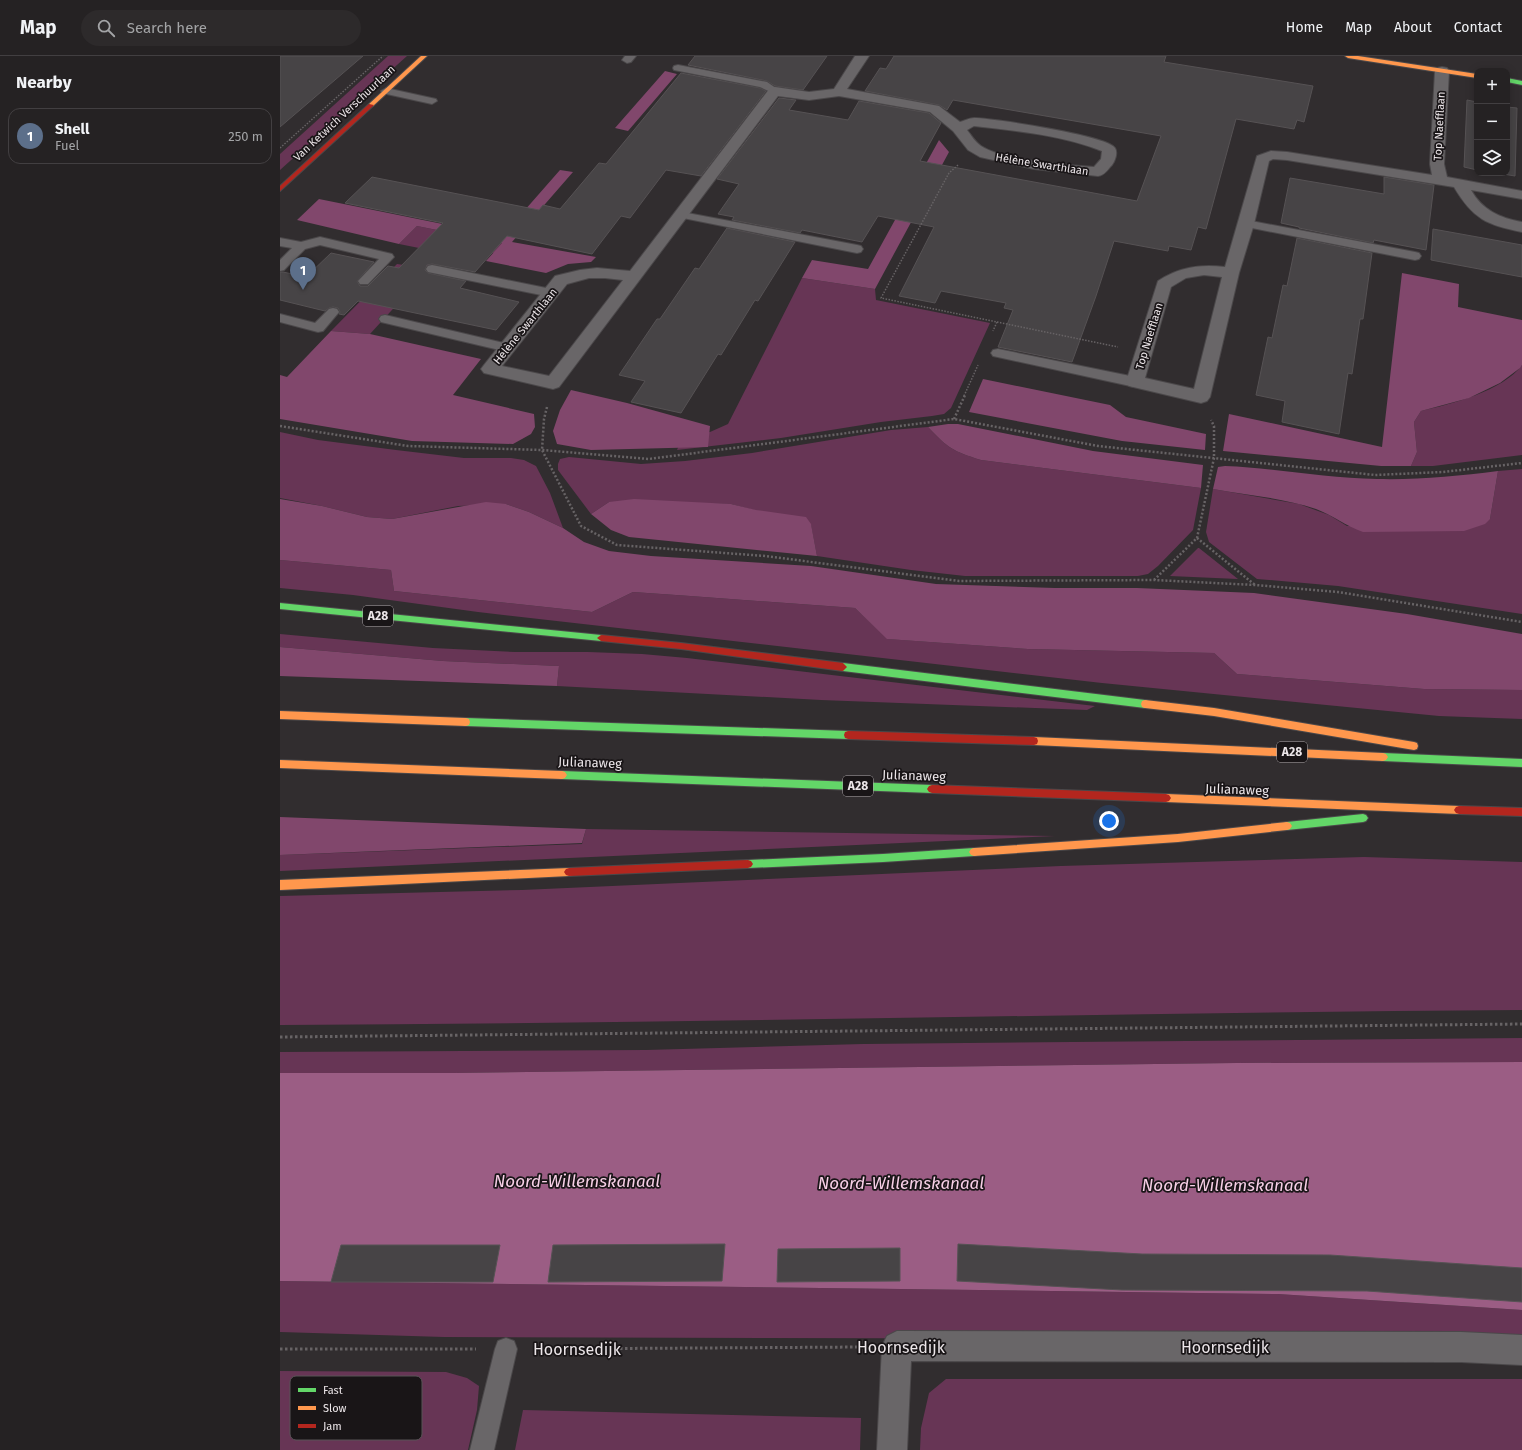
<!DOCTYPE html>
<meta charset="utf-8">
<style>
:root{--surface:#252223;--page:#2d2a2b;--text:#f1f3f6;--muted:#a3a4a6;--line:#423f41;--accent:#1a73e8}
body{margin:0;font-family:"Fira Sans",sans-serif;background:var(--page);color:var(--text)}
.controls{position:absolute;right:12px;top:12px;display:grid;overflow:hidden;border-radius:8px;box-shadow:0 2px 10px #0003}
.controls button{width:36px;height:36px;display:grid;place-items:center;padding:0;border:0;border-bottom:1px solid var(--line);background:var(--surface);color:var(--text);font:20px sans-serif}
.you{position:absolute;left:829px;top:765px;width:14px;height:14px;margin:-10px;border:3px solid #fff;border-radius:50%;background:#1a73e8;box-shadow:0 0 0 6px #1a73e833}
.badge{display:grid;place-items:center;width:26px;height:26px;border-radius:50%;background:var(--accent);color:#fff;font-size:13px;font-weight:700}
.pin{position:absolute;translate:-50% -33px;filter:drop-shadow(0 1px 2px #0008)}
.pin::after{content:'';position:absolute;top:21px;width:14px;height:12px;background:inherit;clip-path:polygon(0 0,100% 0,50% 100%)}
.list{margin:0;padding:0;list-style:none}
h2{display:flex;justify-content:space-between;align-items:center;height:52px;margin:0;padding:0 16px;font-size:17px}
h2 small{font-size:13px;font-weight:400;color:var(--muted)}
.list li{display:grid;grid-template-columns:26px 1fr auto;gap:12px;align-items:center;box-sizing:border-box;height:56px;margin:0 8px 8px;padding:0 8px;border:1px solid var(--line);border-radius:12px}
.list b{display:block;font-size:15px;white-space:nowrap}
.list p{margin:0;font-size:13px;white-space:nowrap;color:var(--muted)}
.list em{font-size:13px;font-style:normal;color:var(--muted)}
.icon{flex:none;width:22px;height:22px;fill:none;stroke:currentColor;stroke-width:2;stroke-linecap:round;stroke-linejoin:round}
.map{position:relative;flex:none;width:1242px;height:1394px;overflow:hidden}
header{display:flex;align-items:center;gap:24px;box-sizing:border-box;height:56px;padding:0 20px;background:var(--surface);border-bottom:1px solid var(--line)}
header strong{font-size:19px}
nav{display:flex;gap:22px;margin-inline-start:auto;font-size:14px}
.search{width:280px;height:36px;background:var(--page);display:flex;align-items:center;gap:10px;box-sizing:border-box;padding:0 14px;border-radius:22px;color:var(--muted);font-size:15px}
main{display:flex}
aside{flex:1;background:var(--surface)}
.map>svg:first-child{display:block}
</style>
<header>
<strong>Map</strong>
<div class="search"><svg class="icon" aria-label="search" viewBox="0 0 24 24"><circle cx="10" cy="10" r="6"/><path d="M15 15l6 6"/></svg>Search here</div>
<nav><a>Home</a><a>Map</a><a>About</a><a>Contact</a></nav>
</header>
<main>
<aside>
<h2>Nearby<small></small></h2>
<ul class="list">
<li><span class="badge" style="background:#5c6f8a">1</span><div><b>Shell</b><p>Fuel</p></div><em>250 m</em></li>
</ul>
</aside>
<div class="map">
<svg width="1242" height="1394" viewBox="0 0 1242 1394">
<rect width="100%" height="100%" fill="#312d2f"/>
<path fill="#673555" d="M108 0H127L0 114V98Z
M137 170 222 187 214 197 202 194 164 197 90 278 51 275 117 208 144 212 159 196 119 188Z
M522 222 595 233 596 244 710 267 671 352 664 358 652 360 601 366 501 382 397 394 402 382 430 376 448 368Z
M1242 309V399L1153 410H1131L1137 396 1134 366 1141 355C1171 348 1223 335 1242 309Z
M648 371C668 392 672 395 701 404L921 432 913 474 878 510 868 518 858 520H685L631 514 537 500 531 469 451 448 329 446 311 458 278 414V408L280 403 289 401 361 408 405 405 472 397 611 374Z
M0 376 38 384 116 394 184 402H231L244 404 256 410 270 437 283 472 249 456 226 448 178 450 112 463 87 461 42 450 0 442Z
M1242 413V558L1058 530 977 523 929 486 926 476 933 433 1019 448 1049 459 1067 470 1210 463 1218 415Z
M918 492H919L958 523 890 520Z
M0 504 111 514 114 535 312 556 353 536 410 540 575 552 608 583 748 593 934 597 957 618 1144 633 1242 634V663L1159 660 822 627 198 556 73 539 0 532Z
M0 578 153 592 235 596H308L362 598 407 602 815 650 807 654 541 644 277 630 279 610 163 605 0 591Z
M306 773 775 780 0 815V799L302 788Z
M1084 801 1242 806V954C828 957 414 967 0 969V840L242 834 781 810Z
M1242 982V1006L956 1007 174 1017H0V996L366 994 583 988Z
M0 1225 998 1238 1242 1254V1284L164 1281 0 1276Z
M0 1315 166 1316 187 1322 199 1330 197 1354 188 1394H0Z
M666 1323H1242V1394H640L641 1372 649 1337Z
M243 1354 581 1362 580 1394H235Z"/>
<path fill="#81476c" d="M385 15 397 18 348 75 335 72Z
M659 84 669 96 595 233 522 222 532 204 588 213Z
M280 114 293 116 232 186 316 201 311 206 288 208 266 217 206 205 222 187 137 170 119 188 17 164 39 143 222 180Z
M1122 217 1179 228 1178 251 1242 264V309L1240 312 1220 327 1189 342 1141 355 1134 366 1137 396 1131 410H1101L943 395 949 358 1102 391Z
M51 275 90 278 201 303 173 339 254 358 255 371 251 378 233 388 132 385 0 363V319L7 321Z
M703 323 830 349 846 361 926 378 925 394 842 385 689 356Z
M291 334 347 347 430 370 428 391 311 394 277 388 273 375 280 354Z
M668 368H678L813 395 923 409 921 432 701 404C672 395 668 392 648 371Z
M945 410C996 412 1046 422 1097 423 1138 424 1178 420 1218 415L1210 463 1205 468 1184 475 1083 476C1066 470 1052 459 1036 453 1003 442 967 439 933 433L938 411Z
M0 443 42 450 87 461 112 463 206 446 226 448 249 456 283 472 304 486 329 495 371 500 531 510 656 528 775 532H857L974 537 1127 558 1242 578V634L1144 633 957 618 934 597 748 593 607 583 575 552 410 540 353 536 312 556 114 535 111 514 0 504Z
M354 443 451 448 476 454 526 461 531 468 537 500 349 481 331 474 311 458 329 446Z
M0 591 163 605 279 610 277 630 0 620Z
M0 761 306 773 302 787 0 799Z"/>
<path fill="#9b5d84" d="M1242 1006V1254L998 1238 0 1225V1017H174L956 1007Z"/>
<path fill="#474446" stroke="#565254" d="M0 0H83L0 71Z
M415 0H547L523 34 495 30 487 25 408 9Z
M614 0H886L884 6 1033 30 1024 66 1017 64 1014 73 956 63 926 173 918 171 911 194 889 190 888 195 834 185 816 240 792 306 718 291 733 254 724 252 726 247 661 235 655 247 619 240 654 171 598 160 582 186 522 174 520 177 452 164 454 161 438 158 459 128 437 123 499 42 516 44 509 54 568 64 579 45 649 57 661 67 640 105 857 145 881 80 673 44 667 54 659 49 585 35 600 12 606 13Z
M401 17 480 32 486 35 421 120 386 114 350 162 341 160 312 198 227 180 195 216 152 208 147 209 145 214 148 217 186 225 180 232 239 246 216 274 78 245 64 259 59 258 60 256 58 252 53 251 49 252 45 255 0 244V216H3L26 221 51 197 94 206 77 225 80 230H88L108 210 119 212 163 167 65 147 92 121 259 154 263 149 280 153 319 107 326 108Z
M1187 44 1197 46V114L1184 111Z
M1227 51 1237 52 1235 120 1217 117H1227Z
M1104 121 1154 129 1146 194 1094 184 1093 187 1019 172V171L1001 167 1010 122 1104 138Z
M447 172 515 186 478 245 475 244 441 299 438 298 401 357 351 346 365 325 339 319 377 263H380L415 212 419 213Z
M1153 173 1242 189V221L1151 204Z
M1017 182 1092 197 1083 263H1080L1072 318 1068 317 1059 378 1002 366 1005 345 976 339 988 281 992 282 1003 229 1007 230Z
M445 1188 442 1225 268 1226 273 1189Z
M678 1188 862 1198 1050 1199 1242 1212V1246L1087 1235 842 1234 677 1225Z
M61 1189H220L213 1226H51Z
M620 1192V1225L497 1226 498 1193Z"/>
<g fill="none" stroke-linecap="round" stroke-linejoin="round">
<defs>
<path id="lane" d="M345 0H356L351 6 347 7 342 4Z
M398 9 487 26 500 35 495 38 480 31 394 14 393 12 394 10Z
M106 32 156 43 157 45 152 48 102 37 101 35Z
M402 156 577 189 581 190 583 193 581 196 577 197 398 161 396 159 398 157Z
M966 164 1135 196 1139 197 1141 200 1139 203 1135 204 962 170 960 168 962 166Z
M40 181 112 198 114 201 88 228H80L78 225 99 203 40 189 25 193 4 214 0 215V204L12 192 0 190V182L21 186Z
M152 209 271 233 275 234 277 237 275 240 271 241 148 216 146 213 148 210Z
M53 252 57 253 59 256 43 275 38 276 0 266V258L35 267 49 253Z
M105 259 228 288 233 289 234 292 233 295 228 296 101 266 99 263 101 260Z
M718 293 855 321 860 323 862 326 860 329 855 331 713 300 711 297 713 294Z
M226 1282 234 1285 237 1293 214 1394H190L215 1293 218 1285Z"/>
<path id="street" d="M575 0H589L567 33 659 50 680 66C684 65 689 62 694 62 712 62 829 80 835 92 838 97 835 105 832 109 827 114 825 119 818 120L754 113 700 101 688 94 673 75 650 56 559 40 529 44 498 40 279 331 273 333 204 317 201 313 204 309 275 220 300 214 317 212 350 215 490 32 495 31 529 36 554 33ZM694 70C737 75 782 79 822 95L821 103 814 111C786 109 724 105 701 90 695 86 691 79 687 74ZM309 222H325L343 224 269 320 222 310 287 228Z
M1162 11 1167 12 1169 15 1164 108 1167 121 1242 135V143L1191 134C1202 154 1220 162 1242 166V176C1207 169 1193 163 1174 131L1007 104 993 103 989 105 974 168 959 217 930 341 927 345 921 347 849 330 846 326 878 225C899 211 920 208 945 211L977 100 991 95 1007 96 1152 119 1150 108 1155 15 1157 12ZM924 219 942 221 914 333 865 322 891 231 906 222Z
M617 1275 1181 1276 1242 1279V1309L1181 1306 631 1305 627 1394H597L602 1290 607 1280Z"/>
<path id="fast" d="M1227 22 1242 25V29L1227 26Z
M0 547 321 579 325 582 321 585 0 553Z
M563 607 865 644 868 645 869 648 868 651 865 652 563 615 559 611Z
M186 662 568 675 571 676 572 679 571 682 568 683 186 670 183 669 182 666 183 663Z
M1103 697 1242 703V711L1103 705 1100 704 1098 701 1100 698Z
M282 715 652 729 655 730 657 733 655 736 652 737 282 723 279 722 277 719 279 716Z
M1083 758 1086 759 1088 762 1086 765 1083 766 1007 774 1004 773 1002 770 1004 767 1007 766Z
M694 792 697 793 699 796 697 799 694 800 603 806 468 812 465 811 463 808 465 805 468 804 603 798Z"/>
<path id="slow" d="M141 0H147L93 50H89V48Z
M1065 0H1078L1197 18V22L1068 2Z
M865 644 934 652 1134 686 1137 687 1138 690 1137 693 1134 694 934 660 865 652 862 651 861 648 862 645Z
M0 655 186 662 189 663 190 666 189 669 186 670 0 663Z
M754 681 1103 697 1106 698 1108 701 1106 704 1103 705 754 689 751 688 750 685 751 682Z
M0 704 282 715 285 716 287 719 285 722 282 723 0 712Z
M886 738 1179 750 1182 751 1184 754 1182 757 1179 758 886 746 883 745 881 742 883 739Z
M1007 766 1010 767 1012 770 1010 773 1007 774 898 786 694 800 691 799 689 796 691 793 694 792 898 778Z
M289 812 292 813 294 816 292 819 289 820 0 834V824Z"/>
<path id="jam" d="M89 48 94 49 0 135V130Z
M321 579 401 587 563 607 567 611 563 615 401 593 321 585 317 582Z
M568 675 754 681 757 682 758 685 757 688 754 689 568 683 565 682 564 679 565 676Z
M652 729 886 738 889 739 891 742 889 745 886 746 652 737 649 736 647 733 649 730Z
M1179 750 1242 752V760L1179 758 1176 757 1174 754 1176 751Z
M468 804 471 805 473 808 471 811 468 812 289 820 286 819 284 816 286 813 289 812Z"/>
</defs>
<use href="#lane" stroke="#4b484a" stroke-width="2"/>
<use href="#street" stroke="#4b484a" stroke-width="2"/>
<use href="#fast" stroke="#4b484a" stroke-width="2"/>
<use href="#slow" stroke="#4b484a" stroke-width="2"/>
<use href="#jam" stroke="#4b484a" stroke-width="2"/>
<path stroke="#676365" stroke-width="1.5" stroke-dasharray="1.5 1.5" stroke-linecap="butt" d="M0 92 103 0
M678 109 669 117 601 242 717 266 713 275
M717 266 838 291
M684 340 698 309"/>
<path stroke="#676365" stroke-width="2.5" stroke-dasharray="2 2" stroke-linecap="butt" d="M267 351 264 363 262 394 301 470 337 489 485 500 679 525 874 524 975 529 1058 536 1242 566
M674 363 685 339
M0 370 128 390 262 394 369 403 674 363 818 390 1095 419 1163 416 1242 407
M917 482 975 529
M874 524 917 482 934 402V370L931 364"/>
<path stroke="#676365" stroke-width="3" stroke-dasharray="2.5 2.5" stroke-linecap="butt" d="M0 981 1242 968
M0 1293H196
M255 1293 582 1291"/>
<use href="#lane" fill="#696668" fill-rule="evenodd"/>
<use href="#street" fill="#696668" fill-rule="evenodd"/>
<use href="#fast" fill="#63d668" fill-rule="evenodd"/>
<use href="#slow" fill="#ff974d" fill-rule="evenodd"/>
<use href="#jam" fill="#b3261e" fill-rule="evenodd"/>
</g>
<g text-anchor="middle" stroke-width="3.5" stroke-linejoin="round" paint-order="stroke">
<g font-size="11" fill="#ece6e9" stroke="#191517">
<text transform="translate(64 57) rotate(-43)" y="4">Van Ketwich Verschuurlaan</text>
<text transform="translate(1159 70) rotate(-87)" y="4">Top Naefflaan</text>
<text transform="translate(762 108) rotate(9)" y="4">Hélène Swarthlaan</text>
<text transform="translate(245 270) rotate(-51)" y="4">Hélène Swarthlaan</text>
<text transform="translate(869 280) rotate(-73)" y="4">Top Naefflaan</text>
</g>
<g fill="#191517" stroke="#ada7aa" stroke-width="1">
<rect x="83" y="550" width="30" height="20" rx="3"/>
<rect x="997" y="686" width="30" height="20" rx="3"/>
<rect x="563" y="720" width="30" height="20" rx="3"/>
</g>
<g font-size="12" font-weight="bold" fill="#ece6e9">
<text x="98" y="564">A28</text>
<text x="1012" y="700">A28</text>
<text x="578" y="734">A28</text>
</g>
<g font-size="13" fill="#ece6e9" stroke="#191517">
<text transform="translate(310 706) rotate(2)" y="5">Julianaweg</text>
<text transform="translate(634 719) rotate(2)" y="5">Julianaweg</text>
<text transform="translate(957 733) rotate(2)" y="5">Julianaweg</text>
</g>
<g font-size="16" fill="#ece6e9" stroke="#191517">
<text x="621" y="1297">Hoornsedijk</text>
<text x="945" y="1297">Hoornsedijk</text>
<text x="297" y="1299">Hoornsedijk</text>
</g>
<g font-size="17" font-style="italic" fill="#f7cfe6" stroke="#191517">
<text x="297" y="1131">Noord-Willemskanaal</text>
<text x="621" y="1133">Noord-Willemskanaal</text>
<text x="945" y="1135">Noord-Willemskanaal</text>
</g>
</g>
<rect x="10" y="1320" width="132" height="64" rx="6" fill="#191517" stroke="#585456" stroke-width="1"/>
<rect x="18" y="1332" width="18" height="4" fill="#63d668"/>
<rect x="18" y="1350" width="18" height="4" fill="#ff974d"/>
<rect x="18" y="1368" width="18" height="4" fill="#b3261e"/>
<g font-size="11" fill="#ece6e9">
<text x="43" y="1338">Fast</text>
<text x="43" y="1356">Slow</text>
<text x="43" y="1374">Jam</text>
</g>
</svg>
<div class="controls">
<button>+</button>
<button>−</button>
<button><svg class="icon" aria-label="layers" viewBox="0 0 24 24"><path d="M12 4l9 5-9 5-9-5zM3 14l9 5 9-5"/></svg></button>
</div>
<div class="you"></div>
<div class="pin badge" style="left:23px;top:234px;background:#5c6f8a">1</div>
</div>
</main>
